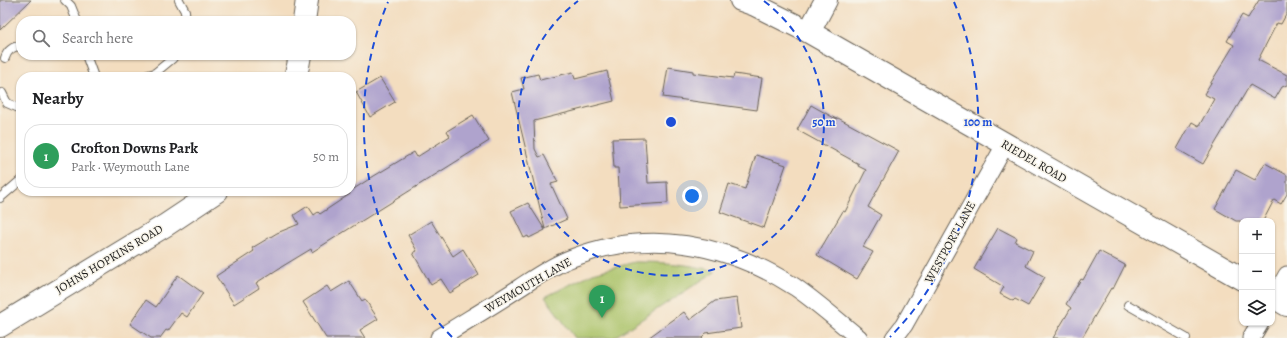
<!DOCTYPE html>
<meta charset="utf-8">
<style>
:root{--surface:#fff;--page:#f2f2f2;--text:#202124;--muted:#757577;--line:#e0e0e0;--accent:#1f6fb2}
body{margin:0;font-family:Alegreya,serif;background:var(--page);color:var(--text)}
.controls{position:absolute;right:12px;bottom:12px;display:grid;overflow:hidden;border-radius:8px;box-shadow:0 1px 3px #0004}
.controls button{width:36px;height:36px;display:grid;place-items:center;padding:0;border:0;border-bottom:1px solid var(--line);background:var(--surface);color:var(--text);font:20px sans-serif}
.you{position:absolute;left:692px;top:196px;width:14px;height:14px;margin:-10px;border:3px solid #fff;border-radius:50%;background:#1a73e8;box-shadow:0 0 0 6px #1a73e833}
.badge{display:grid;place-items:center;width:26px;height:26px;border-radius:50%;background:var(--accent);color:#fff;font-size:13px;font-weight:700}
.pin{position:absolute;translate:-50% -33px;filter:drop-shadow(0 1px 2px #0008)}
.pin::after{content:'';position:absolute;top:21px;width:14px;height:12px;background:inherit;clip-path:polygon(0 0,100% 0,50% 100%)}
.list{margin:0;padding:0;list-style:none}
h2{display:flex;justify-content:space-between;align-items:center;height:52px;margin:0;padding:0 16px;font-size:17px}
h2 small{font-size:13px;font-weight:400;color:var(--muted)}
.list li{display:grid;grid-template-columns:26px 1fr auto;gap:12px;align-items:center;box-sizing:border-box;height:64px;margin:0 8px 8px;padding:0 8px;border:1px solid var(--line);border-radius:16px}
.list b{display:block;font-size:15px;white-space:nowrap}
.list p{margin:0;font-size:13px;white-space:nowrap;color:var(--muted)}
.list em{font-size:13px;font-style:normal;color:var(--muted)}
.icon{flex:none;width:22px;height:22px;fill:none;stroke:currentColor;stroke-width:2;stroke-linecap:round;stroke-linejoin:round}
.map{position:relative;flex:none;width:1287px;height:338px;overflow:hidden}
.search{position:absolute;background:var(--surface);box-shadow:0 1px 3px #0004;left:16px;top:16px;width:340px;height:44px;display:flex;align-items:center;gap:10px;box-sizing:border-box;padding:0 14px;border-radius:16px;color:var(--muted);font-size:15px}
.panel{position:absolute;background:var(--surface);box-shadow:0 1px 3px #0004;left:16px;top:72px;width:340px;height:124px;border-radius:16px}
.map>svg:first-child{display:block}
</style>
<div class="map">
<svg width="1287" height="338" viewBox="0 0 1287 338">
<rect width="100%" height="100%" fill="#f7f3e8"/>
<filter id="ink" filterUnits="userSpaceOnUse"><feTurbulence type="fractalNoise" baseFrequency=".025" numOctaves="2"/><feDisplacementMap in="SourceGraphic" scale="8" xChannelSelector="R" yChannelSelector="G"/><feConvolveMatrix kernelMatrix="1 2 1 2 8 2 1 2 1" color-interpolation-filters="sRGB"/></filter>
<filter id="wash" filterUnits="userSpaceOnUse"><feTurbulence type="fractalNoise" baseFrequency=".012" numOctaves="4" result="noise"/><feDisplacementMap in="SourceGraphic" scale="16" xChannelSelector="R" yChannelSelector="G"/><feGaussianBlur stdDeviation="0.9" result="paint"/><feColorMatrix in="noise" values="0 0 0 0 0 0 0 0 0 0 0 0 0 0 0 0 0 1.4 0 .05"/><feComposite in="paint" operator="in"/></filter>
<g filter="url(#wash)">
<rect width="100%" height="100%" fill="#f3ddbf"/>
<path fill="#aac267" stroke="#636f42" d="M635 262C664 262 688 264 716 271L613 338H575L545 297 593 273Z"/>
<g id="blocks">
<path fill="#afa3cd" d="M0 0H31L0 30Z
M1259 0H1287V13L1281 24 1277 23 1258 60 1287 75V85L1282 87 1275 99 1250 85 1203 164 1177 149 1192 122 1199 126 1214 99 1204 94 1234 45 1227 41 1242 15 1248 18Z
M668 67 693 71V73L733 78 734 74 762 78 757 110 663 97Z
M607 71 614 101 534 121 535 149 539 157 544 155 558 182 551 184 567 219 545 229 512 92 524 89 521 78 538 74 540 80 573 72 575 79Z
M380 78 395 102 370 117 356 92Z
M811 105 836 119 838 118 899 151 868 207 881 215 863 247 873 252 857 279 817 255 843 211 845 212 866 170 858 166 859 164 797 130Z
M473 115 489 141 312 252 311 249 278 269 256 283 259 288 234 304 216 276 254 251 252 248 277 233 299 224 294 215 308 206 314 215 318 212 320 214 350 194 349 192 374 176 414 152 417 157 450 136 447 131Z
M645 138 648 183 667 182 668 203 620 206 618 168H614L612 139Z
M756 155 786 165 764 228 720 212 729 184 745 189Z
M1265 163 1287 175V194L1281 204 1274 200 1263 221H1236L1215 209 1236 170 1255 180Z
M528 203 545 230 529 238 528 236 524 238 511 211Z
M431 221 453 256 463 249 479 275 450 293 441 279 431 285 413 253 417 251 408 235Z
M998 228 1017 238 1015 242 1033 251 1026 266 1045 277 1028 306 1015 299 1013 301 1000 294 1004 287 974 269Z
M1099 251 1125 265 1113 289 1111 288 1082 338H1053L1071 308 1066 304 1081 279 1083 280Z
M178 275 203 293 187 317 181 313 168 331 166 330 160 338H151L130 324 146 300 156 307Z
M349 281 362 301 365 299 378 319 360 330 365 338H326L303 302 327 286 331 292Z
M737 298 741 328 706 333 702 337 703 338H648L684 312 690 320 715 301Z"/>
</g>
</g>
<g filter="url(#ink)">
<use href="#blocks" fill-opacity="0" stroke="#676055" stroke-width="1"/>
<g fill="none" stroke-linecap="round" stroke-linejoin="round">
<defs>
<path id="lane" d="M65 0 71 6 77 21
M179 0 185 11 186 21
M86 55 94 77
M5 58C7 51 13 46 21 46
M142 77 155 73 172 59 175 55
M2 93 7 103 21 109
M0 198 21 180
M1128 305 1186 338"/>
<path id="street" d="M1272 302 1287 275
M439 338C466 321 493 305 519 288 536 277 553 265 572 258 649 228 726 243 795 287 817 302 838 321 859 338
M894 338 904 325 1005 145
M1251 338 1260 323"/>
<path id="secondary" d="M741 0 755 5 809 32 1242 279
M304 21 307 0
M809 32 826 0
M295 77 298 66 300 55
M1272 296 1287 305
M0 326 166 225 217 191"/>
</defs>
<use href="#lane" stroke="#676055" stroke-width="10"/>
<use href="#street" stroke="#676055" stroke-width="19"/>
<use href="#secondary" stroke="#676055" stroke-width="24"/>
<use href="#lane" stroke="#fff" stroke-width="8"/>
<use href="#street" stroke="#fff" stroke-width="17"/>
<use href="#secondary" stroke="#fff" stroke-width="22"/>
</g>
</g>
<g fill="none" stroke="#1d4ed8" stroke-width="2" stroke-dasharray="7 5">
<path d="M764 1A153 153 0 1 1 578 1"/>
<path d="M452 337A307 307 0 0 1 388 2M954 2A307 307 0 0 1 890 337"/>
</g>
<g text-anchor="middle" stroke-width="3" stroke-linejoin="round" paint-order="stroke">
<g font-size="12" fill="#1c1c1c" stroke="#f7f3e8">
<text transform="translate(1034 161) rotate(30)" y="4">RIEDEL ROAD</text>
<text transform="translate(950 242) rotate(-61)" y="4">WESTPORT LANE</text>
<text transform="translate(109 259) rotate(-31)" y="4">JOHNS HOPKINS ROAD</text>
<text transform="translate(528 285) rotate(-30)" y="4">WEYMOUTH LANE</text>
</g>
</g>
<circle cx="671" cy="122" r="6" fill="#1d4ed8" stroke="#f7f3e8" stroke-width="2"/>
<g font-size="12" text-anchor="middle" font-weight="bold" fill="#1d4ed8" stroke="#f7f3e8" stroke-width="3" stroke-linejoin="round" paint-order="stroke">
<text x="824" y="126">50 m</text>
<text x="978" y="126">100 m</text>
</g>
</svg>
<div class="controls">
<button>+</button>
<button>−</button>
<button><svg class="icon" aria-label="layers" viewBox="0 0 24 24"><path d="M12 4l9 5-9 5-9-5zM3 14l9 5 9-5"/></svg></button>
</div>
<div class="you"></div>
<div class="pin badge" style="left:602px;top:318px;background:#2e9e5b">1</div>
<div class="search"><svg class="icon" aria-label="search" viewBox="0 0 24 24"><circle cx="10" cy="10" r="6"/><path d="M15 15l6 6"/></svg>Search here</div>
<section class="panel">
<h2>Nearby<small></small></h2>
<ul class="list">
<li><span class="badge" style="background:#2e9e5b">1</span><div><b>Crofton Downs Park</b><p>Park · Weymouth Lane</p></div><em>50 m</em></li>
</ul>
</section>
</div>
